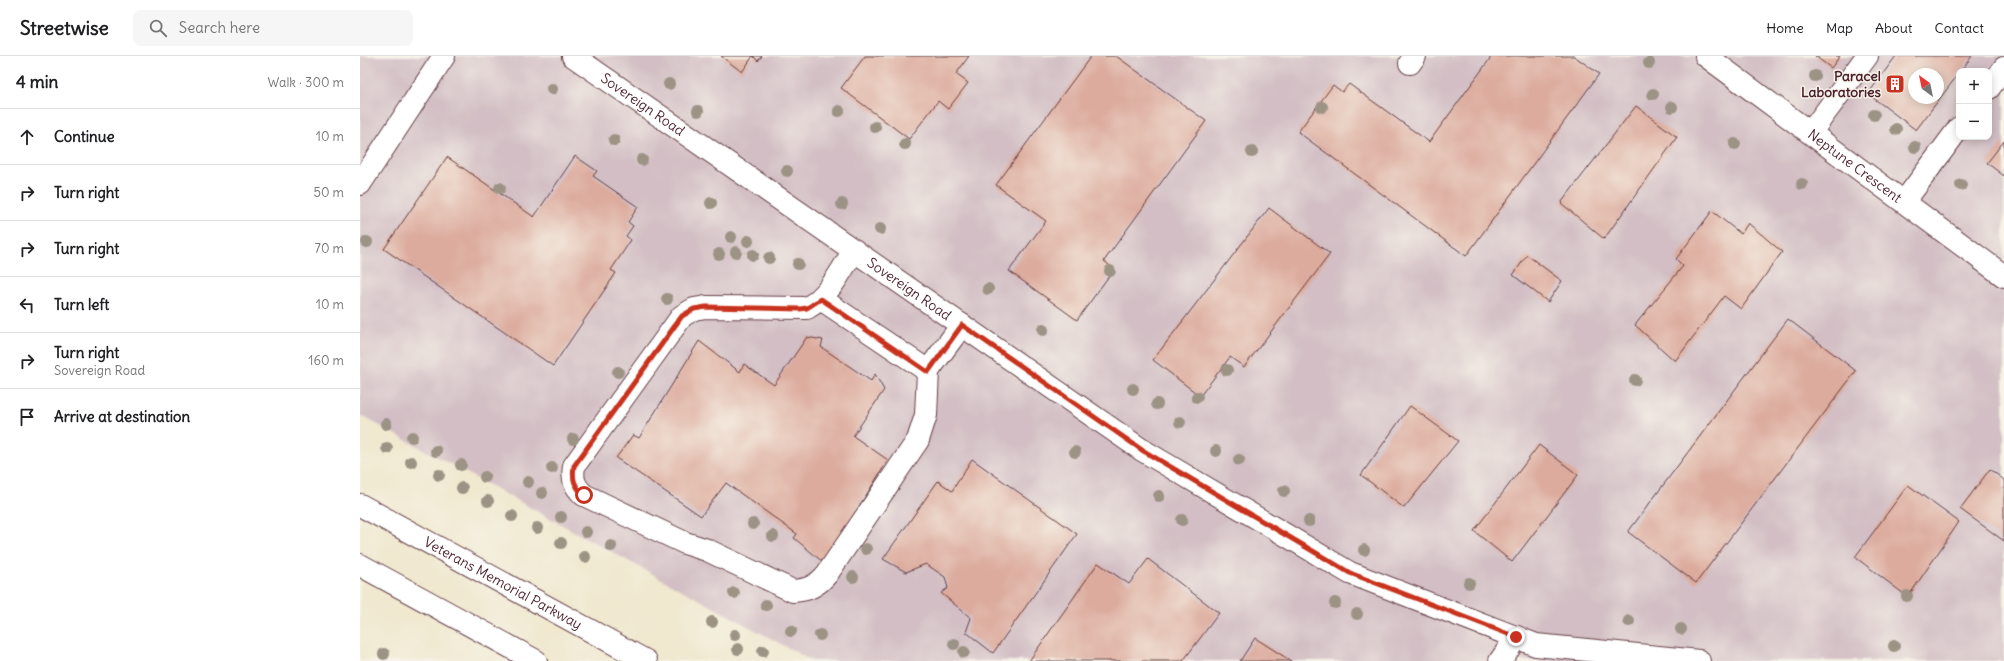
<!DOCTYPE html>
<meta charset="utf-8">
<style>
:root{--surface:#fff;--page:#f6f6f6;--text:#202124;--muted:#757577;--line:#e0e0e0}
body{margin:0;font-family:Delius,sans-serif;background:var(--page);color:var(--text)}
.controls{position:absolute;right:12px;top:12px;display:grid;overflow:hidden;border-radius:8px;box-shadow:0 2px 10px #0003}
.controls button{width:36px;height:36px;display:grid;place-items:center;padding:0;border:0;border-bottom:1px solid var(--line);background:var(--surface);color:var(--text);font:20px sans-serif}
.compass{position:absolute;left:1548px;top:12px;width:36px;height:36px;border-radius:50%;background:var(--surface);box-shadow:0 2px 10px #0003;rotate:327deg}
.stop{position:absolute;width:12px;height:12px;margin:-9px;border:3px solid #c8321e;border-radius:50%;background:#fff}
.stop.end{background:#c8321e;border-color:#fff;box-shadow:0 1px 4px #0008}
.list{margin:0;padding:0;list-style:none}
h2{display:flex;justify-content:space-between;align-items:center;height:52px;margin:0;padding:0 16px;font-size:17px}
h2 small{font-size:13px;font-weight:400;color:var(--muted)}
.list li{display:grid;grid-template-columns:26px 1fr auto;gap:12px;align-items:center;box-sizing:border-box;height:56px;padding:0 16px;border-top:1px solid var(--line)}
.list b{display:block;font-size:15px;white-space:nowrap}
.list p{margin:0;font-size:13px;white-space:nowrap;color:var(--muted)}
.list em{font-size:13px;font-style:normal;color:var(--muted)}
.icon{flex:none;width:22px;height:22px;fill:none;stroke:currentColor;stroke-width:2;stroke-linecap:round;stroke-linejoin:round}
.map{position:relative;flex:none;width:1644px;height:605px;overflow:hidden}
header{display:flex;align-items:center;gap:24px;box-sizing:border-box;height:56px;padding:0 20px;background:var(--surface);border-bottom:1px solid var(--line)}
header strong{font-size:19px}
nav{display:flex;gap:22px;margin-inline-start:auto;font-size:14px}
.search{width:280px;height:36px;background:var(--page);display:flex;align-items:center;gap:10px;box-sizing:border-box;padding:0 14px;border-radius:8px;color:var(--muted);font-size:15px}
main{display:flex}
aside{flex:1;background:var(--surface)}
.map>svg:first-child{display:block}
</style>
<header>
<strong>Streetwise</strong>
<div class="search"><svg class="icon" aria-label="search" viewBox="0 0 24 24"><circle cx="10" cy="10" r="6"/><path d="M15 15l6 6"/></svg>Search here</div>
<nav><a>Home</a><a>Map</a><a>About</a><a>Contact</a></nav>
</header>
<main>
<aside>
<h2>4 min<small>Walk · 300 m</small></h2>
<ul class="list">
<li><svg class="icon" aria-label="ahead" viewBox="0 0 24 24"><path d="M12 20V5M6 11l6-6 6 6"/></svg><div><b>Continue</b></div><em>10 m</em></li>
<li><svg class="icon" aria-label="right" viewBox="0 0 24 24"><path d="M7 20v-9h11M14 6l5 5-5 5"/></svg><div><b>Turn right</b></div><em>50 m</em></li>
<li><svg class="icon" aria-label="right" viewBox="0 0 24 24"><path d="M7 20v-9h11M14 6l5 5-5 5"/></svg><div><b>Turn right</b></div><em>70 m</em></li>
<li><svg class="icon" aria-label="left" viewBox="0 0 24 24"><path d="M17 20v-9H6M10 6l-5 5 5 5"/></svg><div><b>Turn left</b></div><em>10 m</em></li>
<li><svg class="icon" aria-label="right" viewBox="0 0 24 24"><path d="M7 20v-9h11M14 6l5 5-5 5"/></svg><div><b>Turn right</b><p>Sovereign Road</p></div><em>160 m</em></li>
<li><svg class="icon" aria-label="arrive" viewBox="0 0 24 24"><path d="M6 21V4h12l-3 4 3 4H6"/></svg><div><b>Arrive at destination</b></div></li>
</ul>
</aside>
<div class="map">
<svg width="1644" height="605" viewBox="0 0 1644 605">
<rect width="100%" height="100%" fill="#f7f3e8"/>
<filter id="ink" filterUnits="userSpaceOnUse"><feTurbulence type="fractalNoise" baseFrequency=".025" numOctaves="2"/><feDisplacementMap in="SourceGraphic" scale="8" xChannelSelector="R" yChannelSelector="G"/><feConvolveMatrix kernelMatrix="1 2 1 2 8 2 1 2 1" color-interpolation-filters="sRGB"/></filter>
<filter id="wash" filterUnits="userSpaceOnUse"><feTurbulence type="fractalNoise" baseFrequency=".012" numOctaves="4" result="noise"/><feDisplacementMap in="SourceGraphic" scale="16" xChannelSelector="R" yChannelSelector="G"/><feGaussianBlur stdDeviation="0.9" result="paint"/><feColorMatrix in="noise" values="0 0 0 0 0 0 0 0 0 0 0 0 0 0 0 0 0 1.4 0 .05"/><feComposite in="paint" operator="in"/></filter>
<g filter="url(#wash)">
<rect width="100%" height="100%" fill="#f0e8cf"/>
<path fill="#d2bec4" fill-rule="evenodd" d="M0 0H1644V605H452L0 359ZM1599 15H1629V81H1599ZM1554 18H1578V42H1554Z"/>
<g id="blocks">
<path fill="#dcab9d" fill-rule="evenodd" d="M361 0H402L398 5 393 0 382 16Z
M505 0H609L596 18 608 27 588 53 578 45 549 83 481 32Z
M731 0H756L846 65 744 205 754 213 717 264 649 215 686 165 636 129Z
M1132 0H1214L1239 18 1106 200 938 76 973 29 982 36 989 28 1069 86Z
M1455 0H1480L1471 12Z
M1536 0H1612L1556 74 1508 38ZM1554 18H1578V42H1554Z
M1276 50 1317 81 1244 183 1201 147Z
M1644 85V120L1627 107Z
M215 100 237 115 233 120 278 151 268 166 273 170 266 180 271 184 251 214 256 217 193 310 24 193 87 101 174 161Z
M909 152 970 198 884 311 870 301 840 340 793 304Z
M1352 155 1381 178 1388 167 1422 196 1381 253 1364 240 1315 305 1275 269 1323 210 1316 203Z
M1167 199 1202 225 1188 246 1153 219Z
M1428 263 1496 315 1336 527 1268 476Z
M447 281 463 284 461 291 511 325 515 318 524 334 493 380 528 404 464 507 434 482 437 478 366 427 341 460 256 402 273 379 279 382 339 285 380 316 384 308 414 329Z
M1050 350 1098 385 1044 452 1001 419Z
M1179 389 1218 419 1152 506 1114 475Z
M612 403 717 478 633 597 606 576 611 562 581 537 588 532 585 521 566 508 546 516 523 503 578 425 592 435Z
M1630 413 1644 424V485L1600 453Z
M1548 429 1599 466 1548 541 1495 501Z
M788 503 859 557 823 605H669L738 507 769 528Z
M895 582 931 605H880Z"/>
</g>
</g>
<g filter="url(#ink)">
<use href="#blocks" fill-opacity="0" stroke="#633d44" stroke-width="1"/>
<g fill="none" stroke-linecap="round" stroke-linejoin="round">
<defs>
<g id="minor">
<path id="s1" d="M213 0 782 394 990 517 1176 589 1339 605"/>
<path id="s2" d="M1346 0 1644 220"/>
<path d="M1050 7 1055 0"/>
<path d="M1629 32 1644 12"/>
<path d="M1451 76 1507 0"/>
<path d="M0 128 84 0"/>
<path d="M1544 146 1599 72"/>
<path d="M494 194C481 215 469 240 447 252L346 251 334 253 322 260 214 410C212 423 214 430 224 439L325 487 347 494 433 535C448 534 457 530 467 518L558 384 566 359 568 315 602 269"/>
<path d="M461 243 568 315"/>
<path d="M1140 605 1157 581"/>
</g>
<g id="highway">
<path id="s3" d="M0 449 286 605"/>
<path d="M0 509 176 605"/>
</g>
</defs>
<use href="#minor" stroke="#633d44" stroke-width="24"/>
<use href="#highway" stroke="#633d44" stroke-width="24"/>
<use href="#minor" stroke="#fff" stroke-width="22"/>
<use href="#highway" stroke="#fff" stroke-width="22"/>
</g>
<g fill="#9c9385">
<circle cx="1289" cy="7" r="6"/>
<circle cx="1455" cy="20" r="6"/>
<circle cx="309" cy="28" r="6"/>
<circle cx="192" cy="33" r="6"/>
<circle cx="1293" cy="38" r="6"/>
<circle cx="962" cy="51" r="6"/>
<circle cx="1312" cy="51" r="6"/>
<circle cx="338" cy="55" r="6"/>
<circle cx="479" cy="55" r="6"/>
<circle cx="1514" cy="59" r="6"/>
<circle cx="515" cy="71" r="6"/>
<circle cx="1536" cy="73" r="6"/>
<circle cx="254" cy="84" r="6"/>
<circle cx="545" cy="88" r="6"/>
<circle cx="1375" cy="88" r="6"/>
<circle cx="1555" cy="91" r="6"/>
<circle cx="892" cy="96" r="6"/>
<circle cx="282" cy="104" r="6"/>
<circle cx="427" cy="115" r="6"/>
<circle cx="1442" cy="128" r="6"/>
<circle cx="1601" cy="129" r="6"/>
<circle cx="140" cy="132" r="6"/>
<circle cx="351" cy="147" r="6"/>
<circle cx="482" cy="148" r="6"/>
<circle cx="520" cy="173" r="6"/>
<circle cx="371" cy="181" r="6"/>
<circle cx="388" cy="185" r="6"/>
<circle cx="7" cy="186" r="6"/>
<circle cx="376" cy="196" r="6"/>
<circle cx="359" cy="198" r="6"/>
<circle cx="393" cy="199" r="6"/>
<circle cx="409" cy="202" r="6"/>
<circle cx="438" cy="208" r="6"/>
<circle cx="750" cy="215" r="6"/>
<circle cx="628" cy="233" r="6"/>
<circle cx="307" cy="243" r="6"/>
<circle cx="683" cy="274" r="6"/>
<circle cx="867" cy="314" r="6"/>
<circle cx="258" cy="316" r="6"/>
<circle cx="1275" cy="324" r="6"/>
<circle cx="773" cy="333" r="6"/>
<circle cx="837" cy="341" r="6"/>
<circle cx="797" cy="348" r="6"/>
<circle cx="820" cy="366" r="6"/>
<circle cx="26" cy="368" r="6"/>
<circle cx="52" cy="381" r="6"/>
<circle cx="213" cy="383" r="6"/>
<circle cx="27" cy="392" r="6"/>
<circle cx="76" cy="395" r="6"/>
<circle cx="856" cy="395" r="6"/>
<circle cx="715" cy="396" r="6"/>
<circle cx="879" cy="404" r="6"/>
<circle cx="51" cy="406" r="6"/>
<circle cx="101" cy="409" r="6"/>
<circle cx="192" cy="412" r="6"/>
<circle cx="79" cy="419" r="6"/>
<circle cx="125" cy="421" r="6"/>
<circle cx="168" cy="426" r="6"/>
<circle cx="102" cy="432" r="6"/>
<circle cx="924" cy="435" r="6"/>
<circle cx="182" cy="437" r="6"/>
<circle cx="799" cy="440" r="6"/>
<circle cx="128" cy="445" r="6"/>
<circle cx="152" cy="460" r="6"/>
<circle cx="201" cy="461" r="6"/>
<circle cx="822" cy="464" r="6"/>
<circle cx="949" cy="465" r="6"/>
<circle cx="393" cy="468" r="6"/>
<circle cx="177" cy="472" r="6"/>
<circle cx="226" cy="476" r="6"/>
<circle cx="413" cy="480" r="6"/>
<circle cx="201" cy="487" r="6"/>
<circle cx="251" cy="490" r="6"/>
<circle cx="506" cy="493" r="6"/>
<circle cx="1004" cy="494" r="6"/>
<circle cx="225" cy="501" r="6"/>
<circle cx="493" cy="521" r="6"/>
<circle cx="1109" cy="527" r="6"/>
<circle cx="374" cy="537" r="6"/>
<circle cx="1547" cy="540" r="6"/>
<circle cx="975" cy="547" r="6"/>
<circle cx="406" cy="549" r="6"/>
<circle cx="997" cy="558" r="6"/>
<circle cx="1269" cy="565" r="6"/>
<circle cx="352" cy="566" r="6"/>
<circle cx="1321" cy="573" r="6"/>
<circle cx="431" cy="575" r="6"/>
<circle cx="375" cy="579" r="6"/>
<circle cx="460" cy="579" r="6"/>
<circle cx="594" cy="588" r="6"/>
<circle cx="1534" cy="590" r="6"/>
<circle cx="378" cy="593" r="6"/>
<circle cx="403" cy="595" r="6"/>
<circle cx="604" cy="596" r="6"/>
<circle cx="24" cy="598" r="6"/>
</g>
</g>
<g fill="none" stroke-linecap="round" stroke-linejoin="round" filter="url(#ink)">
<path stroke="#c8321e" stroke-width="5" d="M224 439C214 430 212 423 214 410L322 260 334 253 346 251 440 253 447 252 461 243 568 316 602 269 782 394 990 517 1156 581"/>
</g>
<defs>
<symbol id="building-square" viewBox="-11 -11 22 22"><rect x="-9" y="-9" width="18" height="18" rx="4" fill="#c8321e" stroke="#f7f3e8"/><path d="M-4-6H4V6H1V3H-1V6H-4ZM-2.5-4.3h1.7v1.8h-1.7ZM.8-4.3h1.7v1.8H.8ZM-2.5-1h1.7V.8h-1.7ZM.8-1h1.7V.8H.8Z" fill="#fff"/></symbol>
</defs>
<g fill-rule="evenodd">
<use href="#building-square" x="1524" y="17" width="22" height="22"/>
</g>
<g text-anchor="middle" stroke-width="3" stroke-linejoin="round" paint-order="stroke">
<g font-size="14" font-weight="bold" fill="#4a1f2b" stroke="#f7f3e8" text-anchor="end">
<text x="1521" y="25">Paracel<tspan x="1521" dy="16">Laboratories</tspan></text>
</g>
<g font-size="14" fill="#4a1f2b" stroke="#f7f3e8">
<text dy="5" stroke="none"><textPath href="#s1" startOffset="85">Sovereign Road</textPath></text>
<text dy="5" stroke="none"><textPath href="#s2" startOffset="185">Neptune Crescent</textPath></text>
<text dy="5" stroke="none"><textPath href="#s1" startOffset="409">Sovereign Road</textPath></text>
<text dy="5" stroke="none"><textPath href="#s3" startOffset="163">Veterans Memorial Parkway</textPath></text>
</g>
</g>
</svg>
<div class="controls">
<button>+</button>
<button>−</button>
</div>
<svg class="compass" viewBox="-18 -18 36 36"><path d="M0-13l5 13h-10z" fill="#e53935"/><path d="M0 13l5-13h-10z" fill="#757577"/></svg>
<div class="stop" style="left:224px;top:439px"></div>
<div class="stop end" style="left:1156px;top:581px"></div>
</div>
</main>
